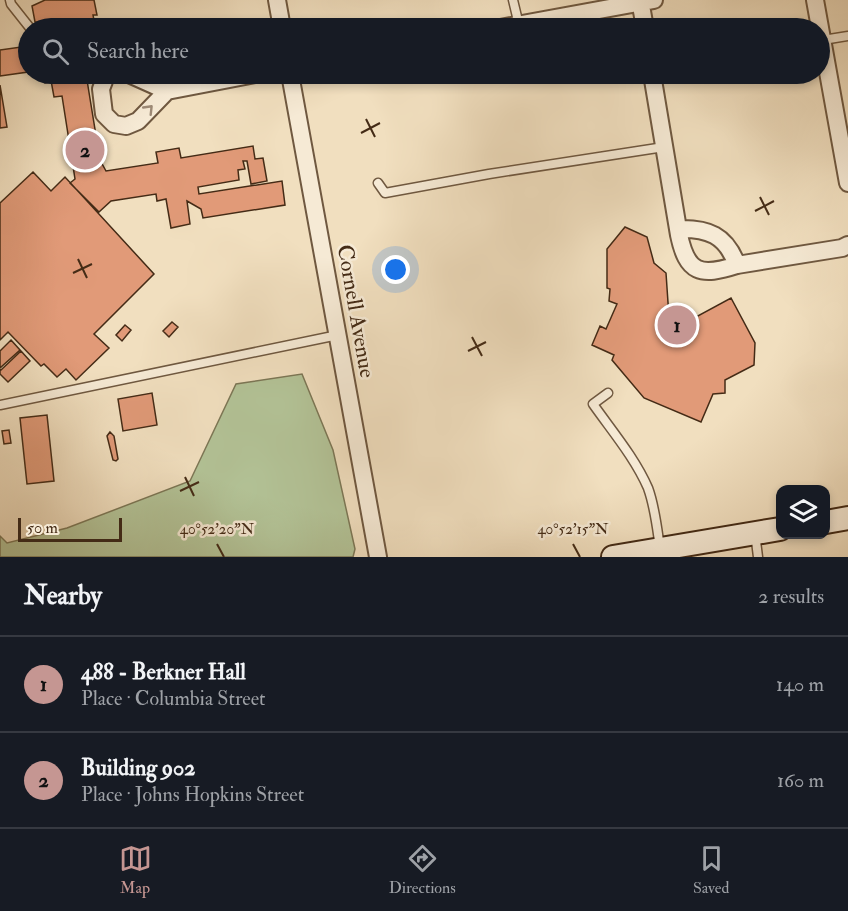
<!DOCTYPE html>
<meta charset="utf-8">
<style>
:root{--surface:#171b24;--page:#20242c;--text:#f1f3f6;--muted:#9ea1a6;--line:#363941;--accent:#c59692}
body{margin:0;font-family:"IM FELL Double Pica",serif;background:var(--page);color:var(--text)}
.controls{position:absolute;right:18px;bottom:18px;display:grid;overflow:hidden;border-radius:12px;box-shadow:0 3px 9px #0003}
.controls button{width:54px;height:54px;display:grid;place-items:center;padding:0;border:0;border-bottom:2px solid var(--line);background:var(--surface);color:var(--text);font:30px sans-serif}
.scale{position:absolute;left:18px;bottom:15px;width:104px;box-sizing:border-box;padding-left:6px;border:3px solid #442b16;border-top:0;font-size:16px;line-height:21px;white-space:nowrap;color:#442b16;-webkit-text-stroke:4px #f6ead5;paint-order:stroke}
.you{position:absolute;left:396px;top:270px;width:21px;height:21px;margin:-15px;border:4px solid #fff;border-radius:50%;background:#1a73e8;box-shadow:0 0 0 9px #1a73e833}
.badge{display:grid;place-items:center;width:39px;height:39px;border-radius:50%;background:var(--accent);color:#111;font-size:20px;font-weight:700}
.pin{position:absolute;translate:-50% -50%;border:3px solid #fff;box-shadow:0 2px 6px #0006}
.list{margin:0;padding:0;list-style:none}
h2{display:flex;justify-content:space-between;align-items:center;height:78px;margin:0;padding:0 24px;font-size:26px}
h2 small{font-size:20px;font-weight:400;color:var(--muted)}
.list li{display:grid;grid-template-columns:39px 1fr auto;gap:18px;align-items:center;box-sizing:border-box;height:96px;padding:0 24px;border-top:2px solid var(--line)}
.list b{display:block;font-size:22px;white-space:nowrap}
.list p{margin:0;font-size:20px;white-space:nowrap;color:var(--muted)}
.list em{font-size:20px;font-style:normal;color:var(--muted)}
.icon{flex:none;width:33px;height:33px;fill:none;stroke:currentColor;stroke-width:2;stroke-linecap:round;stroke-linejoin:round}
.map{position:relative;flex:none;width:848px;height:557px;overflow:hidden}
.search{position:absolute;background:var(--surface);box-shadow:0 3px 9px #0003;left:18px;right:18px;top:18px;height:66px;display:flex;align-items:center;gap:15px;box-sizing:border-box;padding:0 21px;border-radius:33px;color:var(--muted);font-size:22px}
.sheet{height:270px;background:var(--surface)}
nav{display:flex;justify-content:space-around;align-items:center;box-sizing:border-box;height:84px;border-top:2px solid var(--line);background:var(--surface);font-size:16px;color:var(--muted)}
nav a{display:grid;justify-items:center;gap:3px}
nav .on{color:var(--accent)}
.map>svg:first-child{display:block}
</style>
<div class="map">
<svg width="848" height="557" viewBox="0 0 848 557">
<rect width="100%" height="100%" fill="#f1dfbf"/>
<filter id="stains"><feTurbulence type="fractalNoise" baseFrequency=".00333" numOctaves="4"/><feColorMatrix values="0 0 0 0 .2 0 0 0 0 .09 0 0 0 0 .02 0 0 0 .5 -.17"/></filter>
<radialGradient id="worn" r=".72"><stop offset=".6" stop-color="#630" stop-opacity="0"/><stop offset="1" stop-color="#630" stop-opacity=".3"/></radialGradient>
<path fill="#b3c397" stroke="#7c7756" stroke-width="1.5" d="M302 374 333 450 355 549 353 557H0V536L7 543 67 528 190 481 236 384Z"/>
<path fill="#e19a78" stroke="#442b16" stroke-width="1.5" d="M45 0H94L97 15H93L95 26 101 25 102 28H44L40 22H35L32 6Z
M28 46V72L0 76V50Z
M43 74H50L51 82 45 83Z
M60 74H77V75L86 74 100 160 106 171 158 163 156 152 179 148 181 158 253 146 255 159 263 158 267 181 251 184 247 161H243L245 169 238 170 239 180 198 187 199 194 282 181 285 205 203 218 201 209 187 201 190 224 171 228 166 199 157 201 156 194 111 201 99 212 70 183 75 179 62 96 54 97 50 75Z
M0 85 7 127 0 128Z
M33 172 51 191 65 177 154 274 94 334 109 348 76 380 66 369 57 377 44 364 41 366 8 332 0 340V203Z
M625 227 647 237 654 263 666 273 669 317 685 323 731 298 755 343 754 365 725 380V393L713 394 701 422 644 398 612 360 614 355 592 345 600 326 606 329 617 304 609 301 610 289 607 288V249Z
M172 322 178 327 169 337 163 331Z
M125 325 131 330 122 341 116 335Z
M11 340 20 350 0 368V351Z
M21 351 30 361 8 382 0 374V369L1 370Z
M152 393 157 425 123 431 118 399Z
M47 415 54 481 27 484 20 418Z
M9 430 11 443 4 444 2 431Z
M110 432 114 436 118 459 116 461 113 460 107 436Z"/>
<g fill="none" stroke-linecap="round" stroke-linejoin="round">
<defs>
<path id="lane" d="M10 0 11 4 30 28
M513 0 519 25
M823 40 848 36
M378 183 385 193 489 174 664 147
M608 393 593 404C612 431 635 458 648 488 655 507 657 528 660 548
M0 405 338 335
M755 533 758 557"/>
<path id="street" d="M277 0 282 28
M640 0 645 28
M815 0 848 183
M500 28 654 0
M112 74 106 76 101 89 104 114 114 124 126 126 138 121 167 91 255 74
M129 74 167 91
M290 74 378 557
M652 74 679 235C687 273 700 277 737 265L842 248 848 245
M678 229C708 228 726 235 737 265"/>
<path id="secondary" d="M826 522 848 518
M613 557 780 529"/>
</defs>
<use href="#lane" stroke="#6f5840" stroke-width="11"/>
<use href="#street" stroke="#6f5840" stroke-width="20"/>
<use href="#secondary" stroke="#442b16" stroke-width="26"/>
<use href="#lane" stroke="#f6ead5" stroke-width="8"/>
<use href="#street" stroke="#f6ead5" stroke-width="16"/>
<use href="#secondary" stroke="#f6ead5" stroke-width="22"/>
</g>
<defs><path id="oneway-chevron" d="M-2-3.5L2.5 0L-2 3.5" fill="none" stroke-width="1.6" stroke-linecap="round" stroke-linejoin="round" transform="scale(1.5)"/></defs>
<use stroke="#9d8a76" href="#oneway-chevron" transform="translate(149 109) rotate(-46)"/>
<path fill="none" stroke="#442b16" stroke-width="2" d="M366 119 375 137M361 133 380 123M760 197 769 215M755 211 774 201M78 259 87 278M73 273 92 264M472 337 482 356M468 351 486 342M185 477 194 496M180 491 199 482M217 544 224 557M573 544 580 557"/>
<g text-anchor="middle" stroke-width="5" stroke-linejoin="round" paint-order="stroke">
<g font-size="22" fill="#442b16" stroke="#f6ead5">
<text transform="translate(357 311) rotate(80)" y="8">Cornell Avenue</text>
</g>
</g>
<g font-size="15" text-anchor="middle" fill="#442b16" stroke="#f6ead5" stroke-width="5" stroke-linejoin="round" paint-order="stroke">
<text x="217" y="534">40°52'20"N</text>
<text x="573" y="534">40°52'15"N</text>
</g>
<rect width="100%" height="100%" filter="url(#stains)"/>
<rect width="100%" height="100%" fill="url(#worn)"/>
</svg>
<div class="controls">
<button><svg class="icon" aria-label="layers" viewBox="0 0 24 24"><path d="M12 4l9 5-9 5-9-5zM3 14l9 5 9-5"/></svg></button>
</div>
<div class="scale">50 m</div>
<div class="you"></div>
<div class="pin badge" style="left:677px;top:325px">1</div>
<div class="pin badge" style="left:85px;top:150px">2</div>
<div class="search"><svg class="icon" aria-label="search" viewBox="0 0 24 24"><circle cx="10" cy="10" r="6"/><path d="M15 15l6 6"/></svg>Search here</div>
</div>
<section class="sheet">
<h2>Nearby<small>2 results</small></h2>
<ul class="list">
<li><span class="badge">1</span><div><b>488 - Berkner Hall</b><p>Place · Columbia Street</p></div><em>140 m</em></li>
<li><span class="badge">2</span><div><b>Building 902</b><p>Place · Johns Hopkins Street</p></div><em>160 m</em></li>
</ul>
</section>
<nav>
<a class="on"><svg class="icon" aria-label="map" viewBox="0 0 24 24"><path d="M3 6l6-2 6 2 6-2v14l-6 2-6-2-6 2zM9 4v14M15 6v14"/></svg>Map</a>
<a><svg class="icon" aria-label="directions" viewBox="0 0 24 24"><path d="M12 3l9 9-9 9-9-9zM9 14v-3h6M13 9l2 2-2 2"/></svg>Directions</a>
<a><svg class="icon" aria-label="saved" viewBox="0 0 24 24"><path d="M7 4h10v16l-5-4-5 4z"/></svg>Saved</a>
</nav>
